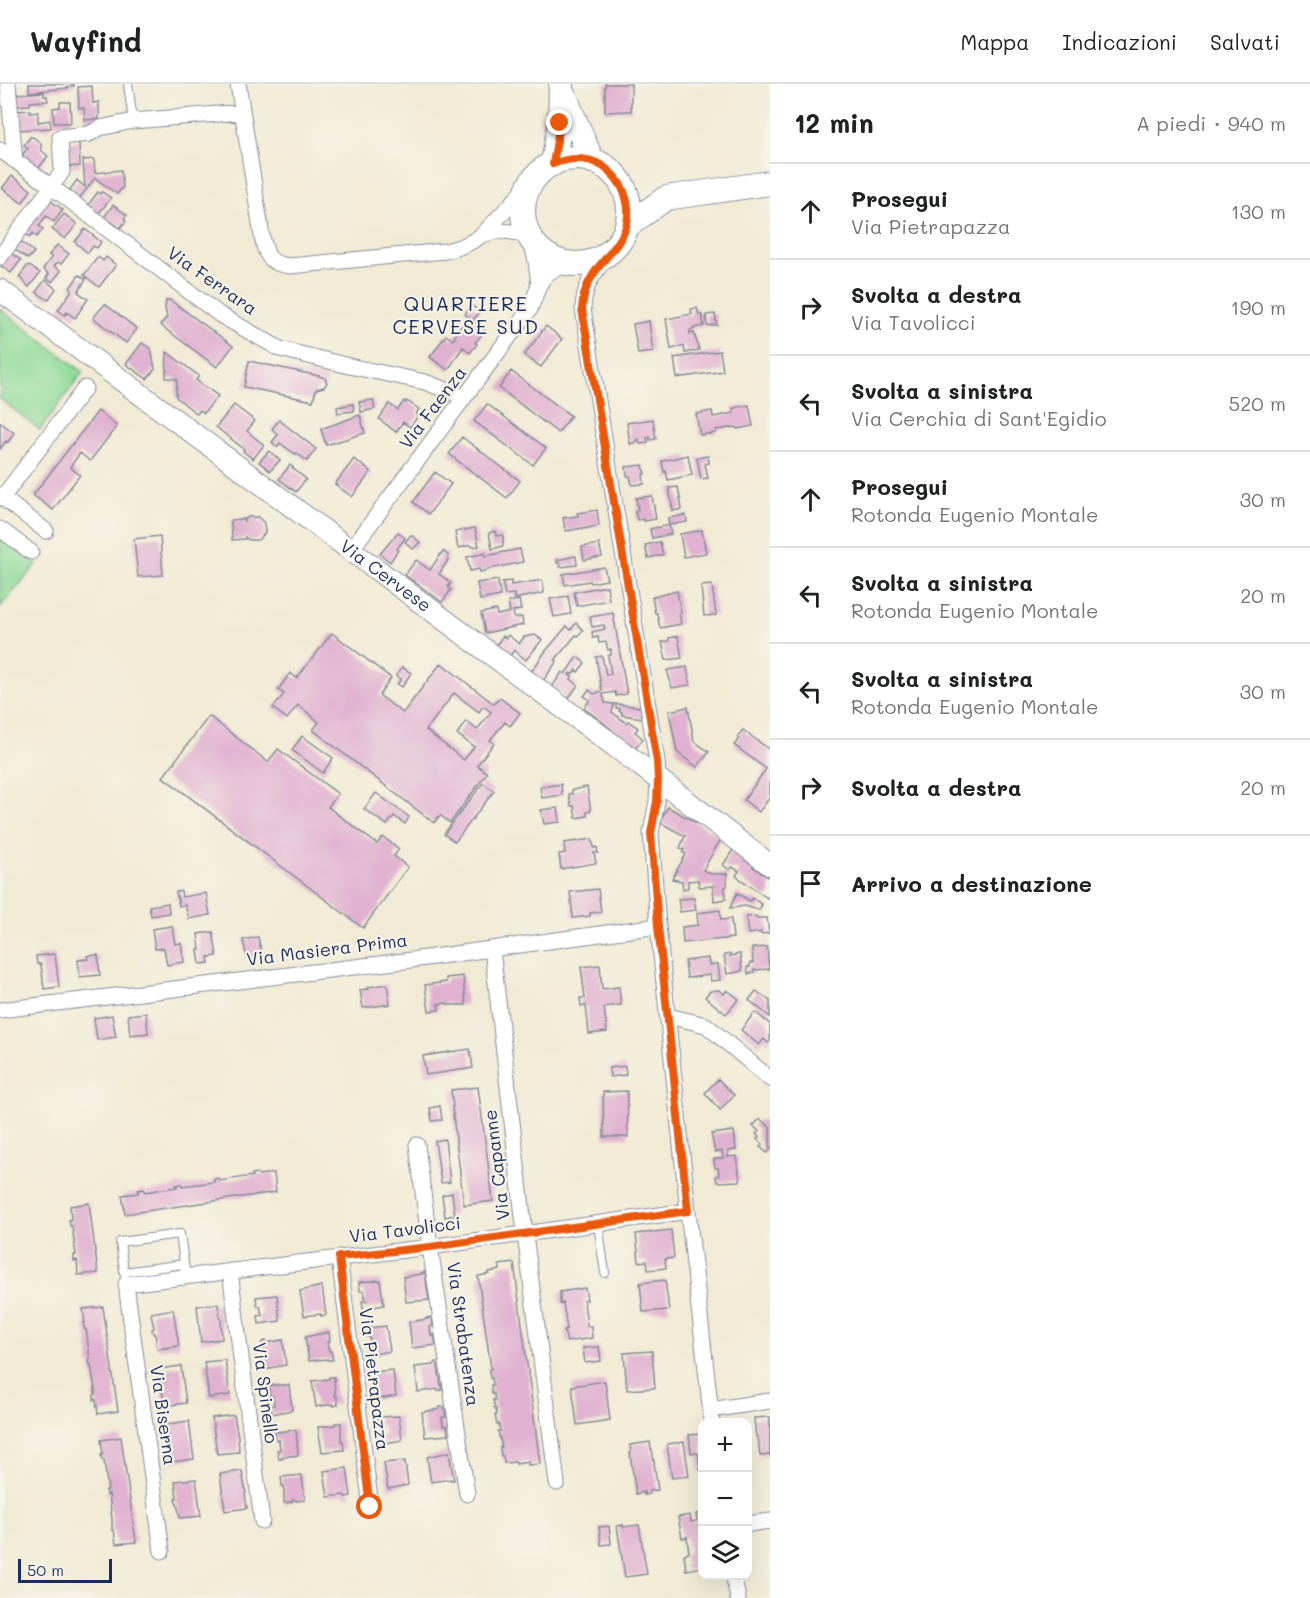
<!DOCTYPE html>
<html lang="it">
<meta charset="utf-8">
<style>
:root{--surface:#fff;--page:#f2f2f2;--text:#202124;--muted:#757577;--line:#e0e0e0}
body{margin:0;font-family:Mali,sans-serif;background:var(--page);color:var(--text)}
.controls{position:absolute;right:18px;bottom:18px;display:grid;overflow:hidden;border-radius:12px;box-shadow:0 6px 24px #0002}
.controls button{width:54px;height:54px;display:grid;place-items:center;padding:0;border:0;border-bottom:2px solid var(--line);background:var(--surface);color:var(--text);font:30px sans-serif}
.scale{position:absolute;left:18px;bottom:15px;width:94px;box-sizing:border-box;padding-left:6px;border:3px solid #1b2f5e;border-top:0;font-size:16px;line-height:21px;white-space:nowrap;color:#1b2f5e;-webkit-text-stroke:4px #f7f3e8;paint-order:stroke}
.stop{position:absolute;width:18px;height:18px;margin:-14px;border:4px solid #ea580c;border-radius:50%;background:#fff}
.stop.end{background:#ea580c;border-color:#fff;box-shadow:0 2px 6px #0008}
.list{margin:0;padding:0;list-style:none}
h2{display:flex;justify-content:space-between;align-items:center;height:78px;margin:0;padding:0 24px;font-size:26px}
h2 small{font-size:20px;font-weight:400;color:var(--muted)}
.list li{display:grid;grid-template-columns:39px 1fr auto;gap:18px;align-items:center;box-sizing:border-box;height:96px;padding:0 24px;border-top:2px solid var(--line)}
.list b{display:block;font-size:22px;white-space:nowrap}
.list p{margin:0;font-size:20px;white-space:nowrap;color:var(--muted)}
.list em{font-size:20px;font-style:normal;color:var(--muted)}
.icon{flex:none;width:33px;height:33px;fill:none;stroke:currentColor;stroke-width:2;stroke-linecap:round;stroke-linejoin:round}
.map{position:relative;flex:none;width:770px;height:1514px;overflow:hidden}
header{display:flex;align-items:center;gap:36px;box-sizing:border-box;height:84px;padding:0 30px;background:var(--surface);border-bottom:2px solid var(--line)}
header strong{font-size:28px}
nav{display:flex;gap:33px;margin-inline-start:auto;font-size:21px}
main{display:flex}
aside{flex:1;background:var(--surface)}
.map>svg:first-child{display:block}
</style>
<header>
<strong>Wayfind</strong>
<nav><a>Mappa</a><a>Indicazioni</a><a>Salvati</a></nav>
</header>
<main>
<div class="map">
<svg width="770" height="1514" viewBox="0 0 770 1514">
<rect width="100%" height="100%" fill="#f7f3e8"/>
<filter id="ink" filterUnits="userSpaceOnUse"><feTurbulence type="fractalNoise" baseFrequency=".0167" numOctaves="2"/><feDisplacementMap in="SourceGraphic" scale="12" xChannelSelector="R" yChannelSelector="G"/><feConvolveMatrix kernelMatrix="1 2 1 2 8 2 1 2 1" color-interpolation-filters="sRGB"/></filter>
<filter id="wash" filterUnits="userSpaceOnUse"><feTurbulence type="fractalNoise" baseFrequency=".008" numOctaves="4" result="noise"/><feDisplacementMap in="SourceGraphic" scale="24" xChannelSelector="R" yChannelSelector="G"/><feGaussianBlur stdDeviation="1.35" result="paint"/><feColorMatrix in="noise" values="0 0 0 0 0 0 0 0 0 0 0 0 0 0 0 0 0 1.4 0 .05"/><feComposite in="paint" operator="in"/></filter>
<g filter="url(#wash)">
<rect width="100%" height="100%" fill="#f1ead4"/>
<path fill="#91dc99" stroke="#56867c" stroke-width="1.5" d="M0 225 83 288 40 346 0 315Z
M0 452 37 480 0 523Z"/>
<g id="blocks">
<path fill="#e0b1d0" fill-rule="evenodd" d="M29 0H74V2L67 3 68 4 29 8Z
M605 0H631V27L605 28Z
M92 2 93 19 99 18V35L85 36 84 24H79L78 3Z
M44 8V12H47L48 17 30 18V21L15 22V10Z
M60 18H70L71 39H54L53 24 60 23Z
M30 26V29L38 28V38L50 36 51 44 18 46 16 27Z
M30 53H33L41 59V66L48 72 38 85 22 71 28 64 24 61Z
M66 58H79L80 82 67 83Z
M94 75 95 89 121 86 123 103 117 110 95 94 79 115 69 107 77 96 85 103 83 76Z
M12 92 31 106 22 119 2 104Z
M98 108 100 110 102 108 111 114 99 129 88 121Z
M47 114 63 126 54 138 46 132 39 142 43 145 37 153 33 149 30 153 22 148Z
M113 121 127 131 124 135 126 137 120 144 104 133Z
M64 130 77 140 65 155 52 145Z
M85 145 101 158 97 164 93 162 88 169 75 158Z
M19 156 34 168 28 175 13 164Z
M57 161 69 170 61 180 58 178 54 182 61 187 52 198 46 194 49 190 43 185 52 173 49 171Z
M8 167 21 176 11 189 0 181V178Z
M98 173 103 177 106 173 116 181 99 203 84 191Z
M28 181 40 189 29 203 19 193Z
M79 191 86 195 78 208 88 215 75 234 67 228 65 231 58 226 72 206 70 204Z
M45 196 56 205 48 216 36 208Z
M166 216H170L233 262 217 283 160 241 167 233 165 224Z
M105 220 137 245 126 259 93 234Z
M471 221 480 228 473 236 485 246 475 259 477 260 470 269 463 263 448 286 430 273 446 251 453 256 461 242 462 243 470 234 465 230Z
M697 224 699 231H702L704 242 693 244 694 245 690 246V250L694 249 699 266 685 269 684 262 671 265 666 235 692 230 691 225Z
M715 230 717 241 707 242 706 231Z
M649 237 653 268 638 270 633 240Z
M546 242 562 255 541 283 524 271Z
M142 259 151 265 155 285 147 295 126 280Z
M720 267 723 287 677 294 674 274Z
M167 268 199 292 196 296 218 312 204 329 200 326 197 330 176 313 177 295 166 294Z
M249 277 319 292 325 294 327 299 324 303 316 305 313 317 244 303Z
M511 287 571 332 558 349 499 304Z
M373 316 375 325 361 328 359 318Z
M404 317 406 319 407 317 419 325 416 330 419 331 410 343 403 338 396 348 379 335 389 320 398 326Z
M353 320 354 327 338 329 337 323Z
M487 320 546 364 533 381 474 337Z
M234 321 255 337 247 347 264 361 253 375 243 367 244 365 216 343Z
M749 321 753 342 737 345 736 343 716 346V349L700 351 696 330 712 327 713 333 734 329 733 324Z
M98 327 117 342 90 377 80 369 70 383 80 391 53 426 33 411Z
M360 331 365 349 326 361 321 345Z
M653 335 656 355 650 356V353L647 354 648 359 640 360 639 355 637 356V358L630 360 627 339Z
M279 336 316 365 307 377 296 369 295 370 280 359 277 363 272 358 278 351 272 345Z
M0 338 14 349 8 358 6 357 0 365Z
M462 353 520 397 507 414 449 370Z
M269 367 280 376 270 387 259 378Z
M688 371 692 391 668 396 666 387 664 388 662 377Z
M708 372 709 379 705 380 708 394 701 395 697 374Z
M354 375 371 388 352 413 335 400Z
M290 381 293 383 292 384 306 395 296 408 279 395Z
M643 381 645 390H643L644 400 632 401 630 392H627L626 383Z
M435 388 451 400 429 430 413 418Z
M678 403 682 425 673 427 669 404Z
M652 412 656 435 644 437V435L637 436 635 427H638L636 414Z
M597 426 599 442 583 445V444L567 447 565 446 563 434 578 432 577 429Z
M686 431 687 438 669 441 668 434Z
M248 433H258L264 439 265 449 258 456H249L245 453V455L232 456 231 436 244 435V437Z
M669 441 671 450 652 454 650 445Z
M475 444 479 462 471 463V461L458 464 455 448Z
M702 446 706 469 684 473 680 450Z
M495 447 496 452 503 451V462L492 465 489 449Z
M398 448 405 454 397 465 398 466 390 478 380 470Z
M411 451 420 458 413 465 405 458Z
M160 452 163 491 138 493 134 455Z
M660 458 663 471 648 474 645 461Z
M599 460 602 473 584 476 582 463Z
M520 465 523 478 488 485V486L480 488 479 485 470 487 467 473 485 469V472Z
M443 467 448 471V476L439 490 451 499 448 503 451 506 442 518 405 491 416 476 430 486Z
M576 472 577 481 560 483V479H557V476Z
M604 483 607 496 591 499 590 497 565 501 563 490Z
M498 496 500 512 480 516 477 499Z
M542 496 544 509 514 515V510L505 511 502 498 511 497V501Z
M712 501 716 531 704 532 701 502Z
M607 502 609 516 577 522 574 508Z
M677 507 681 529H679L681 540 660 544 657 529H655L652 513Z
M568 512 571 530 554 533 550 515Z
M519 516 521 526 513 527 514 534 522 533 523 541 485 549 481 529 496 526 497 531 510 528 508 518Z
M613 529 627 610 616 612 615 608 603 610 605 619 614 620 612 628 626 639 628 637 638 644 635 648 643 655 634 666 609 647 611 645 584 624 590 616 584 612 589 606 594 610 602 607 596 573 602 572 606 591 611 590 608 572 611 571V565L608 566 606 558 599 559 598 553 593 554 592 548 605 545 604 541 592 543 590 533Z
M576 539 583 546 578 552 576 551 555 576 557 577 543 597 531 588 545 568 567 542 571 546Z
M332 549 391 594 379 611 403 629 441 579 494 620 500 614 520 629 510 642 505 638 490 656 494 659 477 681 487 689 450 739 440 731 434 739 313 646 319 638 298 621 287 635 273 624 284 610 278 606 290 589 297 594ZM454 609 479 628 483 622 491 628 477 646 466 637 457 650 474 663 464 676 426 646Z
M508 551 519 560 524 553 535 551 542 556 526 576 514 566 509 573 496 561 503 552 506 554Z
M678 552 682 574 666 576 662 558 669 557V554Z
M577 573 585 579 578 588 576 586 572 591 570 589 569 591 572 593 571 595 578 601 568 615 552 603 562 588 565 590Z
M402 583 411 589 402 603 397 600 401 595 396 592Z
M687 583 690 601 672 604 667 586Z
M616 620 641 623 643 634 622 631V628L619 627 620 625 616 624Z
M688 623 694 657 709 668 697 683 677 668 669 627Z
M209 632 268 678 278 665 338 710 328 723 377 760 383 753 399 765 394 772 408 783 363 844 163 693Z
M743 646 770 666V713L759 728 744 716 766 685 734 661 739 655 737 653Z
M302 652 333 674 323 689 292 666Z
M483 699 494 707 455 758 444 750Z
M561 700 562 711 542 714 540 703Z
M587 703 591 727 587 728V732L576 734 574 722H571L569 710H572V706Z
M376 709 409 733 405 740 394 732 387 741 364 725Z
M668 723 722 753 703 786 711 790H727V802L725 803 726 815 714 817 713 802 699 803 698 796 688 797V804L683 805 682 797 672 795 686 770 683 769 684 766 680 764 685 752 659 738Z
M558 724 560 738 544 740 541 726Z
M592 755 594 764 597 763 598 769H594L596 779 561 785 559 770 565 769 564 759Z
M734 764 747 773 745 776 754 781 753 783 768 793 770 791V811L767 814 736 792 739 787 732 783 730 786 723 781Z
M598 805 601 828 590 829V832L573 834 570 808Z
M181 807 182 813 206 809 210 831 189 835 185 821 179 822 176 808Z
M737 809 750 817 753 814 762 821 759 826 745 822 730 824Z
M694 814 696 826 680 828 678 815Z
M168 819 169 829 151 832 149 822Z
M720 826 721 836 731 835 733 854 683 859 682 843 698 841 697 829Z
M756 832V834H767L769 849 761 850V848L748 850 746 833Z
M172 842 175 860 181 859 184 878 167 881 164 864 155 865 152 845Z
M213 848 217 872 208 873 209 879 200 880 198 866H200L198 850Z
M258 853 262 871 247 874 243 856Z
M767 863 769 885 754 886V888L748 890 747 883H750V879H753L752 864Z
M55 870 59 903 44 905 41 880H37L36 872Z
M730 870V872L740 870 742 887 727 890 724 871Z
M98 871 100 891 80 893 78 876 88 875 87 872Z
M708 874 709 881 718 880 720 896 711 897 710 891 687 894 685 877Z
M600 881 602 905 619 903 621 921 604 923 607 948 589 950 586 922H581L580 914H585L581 883Z
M463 892 466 921H448V919L438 920 439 926 429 927 425 901 446 898V894Z
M387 900 390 920 363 924 360 906 369 905 368 903Z
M719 906 724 910 727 906 739 915 726 930 705 913 710 907Z
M756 907 770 917V933L749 916Z
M755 928 770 940V957L768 959 764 955 759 961 741 946Z
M146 929 148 949 130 951 128 931Z
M112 931 116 953 97 956 94 934Z
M470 965 473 984 426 991 423 972Z
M625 982 626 991 610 993 609 984Z
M718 995 734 1011 720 1026 705 1009Z
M478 1003 493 1117 464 1121 452 1023H453L451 1006Z
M627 1007 628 1053H604L603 1008Z
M440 1022 442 1036 432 1037 430 1024Z
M760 1035 770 1043V1066L767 1069 760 1063 763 1060 757 1055 759 1053 756 1050 759 1047 753 1042Z
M734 1047 736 1066 728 1067V1073L737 1072 740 1097 717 1098 716 1092H719L718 1084H715L714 1075 723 1074 722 1067 715 1068 711 1050Z
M445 1055 450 1098 441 1099 435 1057Z
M257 1089 258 1091 274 1089 276 1108 125 1130 122 1111 138 1109V1106L144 1105 145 1108 177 1103 176 1101 182 1100V1102L214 1098V1095L219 1094V1097L253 1092 252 1090Z
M452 1109 455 1131 445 1133 442 1111Z
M89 1119 98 1189 78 1191 77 1176 74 1177V1171H76L72 1142H70L69 1136 71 1135 70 1122Z
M671 1146 674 1174 665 1175 666 1184 648 1186 647 1177 639 1178 636 1150Z
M514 1179 540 1380 528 1381V1378L516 1380V1378L504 1379 503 1372H501L500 1363H502L498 1347H500L499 1340 497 1341 495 1331H497L496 1325H495L493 1316H495L494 1310H492L491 1301H493L492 1294H490L489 1285H491L478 1192 489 1190V1188L500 1186 499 1181Z
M425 1188 429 1216 406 1218 403 1193 422 1190 421 1189Z
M380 1196 384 1221 363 1225 362 1217H366L364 1207H360L359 1198Z
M665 1196 669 1226 643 1228 640 1199Z
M322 1202 326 1231 321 1232V1230L304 1232 300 1207Z
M585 1204 587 1216H584L587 1242H591L592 1254 567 1258 564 1246 567 1245 563 1219 560 1220V1208Z
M277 1211 280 1237 259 1240 258 1232 262 1231 260 1222H257L256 1213Z
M218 1220 220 1234H221L222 1255 201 1258 197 1222Z
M103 1223 118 1327 98 1330 96 1316H94V1311L95 1310V1306L91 1281H90L89 1275H90L86 1245H84V1239H85L83 1225Z
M173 1225 179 1262 157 1265 155 1250H153L152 1245 154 1244 151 1229Z
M432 1233 433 1242 430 1243 431 1252 434 1251 436 1261 412 1264 409 1238 428 1235 427 1234Z
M370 1242V1244L386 1242 390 1267 369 1271 368 1262 371 1261 369 1252H366L365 1243Z
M329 1248 330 1257 327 1258 329 1267H331L333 1276H327V1275L309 1277 305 1253Z
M283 1256 286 1281 270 1284V1285L266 1286 265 1277 268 1276 266 1267H263L262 1258 266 1257V1259Z
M599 1263 601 1277 585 1279 583 1264Z
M652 1267 655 1304 627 1306 624 1269Z
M225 1276 230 1311 209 1314 204 1278Z
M437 1278 442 1306 438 1307V1305L418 1308 415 1283 434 1281V1279Z
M181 1282 186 1319 164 1322 162 1306 160 1307V1301H161L159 1285Z
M393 1286 396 1312 374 1316 371 1288Z
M329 1293H334L335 1312H337L338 1321 333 1322V1320L316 1323 312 1297 329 1295Z
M605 1297 610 1336 577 1341 572 1302Z
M273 1301H289L292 1326 272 1330 271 1322 274 1321 273 1312H270L269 1302Z
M440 1323H444L446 1333H442L443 1342H447L448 1351 425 1353 422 1328 440 1325Z
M234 1331 238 1353 239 1368 217 1370 212 1334Z
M399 1332 402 1356 381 1360 380 1352 384 1351 383 1342H379L378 1333Z
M770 1333V1371L760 1372 758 1353H756L754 1334Z
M189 1337 194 1375 172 1378 168 1357H169L167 1340Z
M335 1339H341V1357H343L344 1366 322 1368 318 1343 335 1341Z
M296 1346 298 1371 282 1373V1375H279L277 1366H280L279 1356H276L275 1347H278V1348Z
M702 1350V1386H700L698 1369H691L689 1351Z
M121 1353 136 1458 116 1460 114 1446H112V1436L109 1410 107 1411 106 1406H108L104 1376H102L101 1371 103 1370 101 1356Z
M650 1358 651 1365H652L658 1406 649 1407V1410L644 1411V1408L636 1410 630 1369H631L630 1361Z
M684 1358 689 1392 672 1394 667 1360Z
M449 1368 454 1396H451V1395L431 1398 427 1373Z
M405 1377 408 1401 388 1405 384 1379Z
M347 1384 351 1412 345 1413 344 1411 328 1413 324 1387Z
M242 1387 246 1409 245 1410 247 1424 225 1427 220 1390Z
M302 1391 305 1416 296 1417V1416H292V1418L284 1419V1402H282L281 1393Z
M196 1395 201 1432 180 1434 177 1419H176L175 1414H177L175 1397Z
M702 1429V1483L686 1486 684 1470 689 1469 687 1453 682 1454 678 1433 690 1431 691 1438 697 1437 696 1430Z
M623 1441V1443L639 1441 647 1490 625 1493 617 1442Z
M609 1442 611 1460 601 1461 599 1443Z"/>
</g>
</g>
<g filter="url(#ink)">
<use href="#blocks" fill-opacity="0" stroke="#868c99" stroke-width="1.5"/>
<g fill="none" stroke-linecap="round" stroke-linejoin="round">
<defs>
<path id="service" d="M128 0 133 37
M598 1140 605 1189
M124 1188 184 1180
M126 1200 120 1158 180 1150 186 1193"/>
<path id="minor" d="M8 0 15 77
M238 0 262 152C266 171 268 180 290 182L445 167C459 164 471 160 482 151
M0 66 52 103 220 231 280 265 349 282 425 298 464 313
M532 98 482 151C501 145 511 147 530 152L536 177 539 201 546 190 567 179
M611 167C596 187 584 198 583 225L657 677 658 696 657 717 651 749 658 842 688 1127 712 1338
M0 173 62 88 60 53 89 50 100 44 133 37 242 28
M0 412 46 447
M2 414 85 304
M0 445 31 468
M351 466 530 225 539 201
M492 865 525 1150 557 1399
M0 926 404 877 658 842
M668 932 706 941 770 995
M417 1061 430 1163 467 1410
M339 1173 371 1423
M230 1187 262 1437
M710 1326 770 1317
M748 1440 770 1437
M162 1467 126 1200 430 1163 688 1127
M733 1492 738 1514"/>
<g id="secondary">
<path id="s1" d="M0 206 632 675 770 781"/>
</g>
<path id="primary" d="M565 13 592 77
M523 127a53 53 0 1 1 106 0a53 53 0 1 1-106 0Z
M553 80 560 39 561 0
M627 142 666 114 770 99"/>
</defs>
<use href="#service" stroke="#868c99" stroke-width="10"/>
<use href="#minor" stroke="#868c99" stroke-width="17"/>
<use href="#secondary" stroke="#868c99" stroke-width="23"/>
<use href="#primary" stroke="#868c99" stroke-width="26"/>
<use href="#service" stroke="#fff" stroke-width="8"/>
<use href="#minor" stroke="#fff" stroke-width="15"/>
<use href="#secondary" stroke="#fff" stroke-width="21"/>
<use href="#primary" stroke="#fff" stroke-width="24"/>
</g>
</g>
<g fill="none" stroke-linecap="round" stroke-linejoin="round" filter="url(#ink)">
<path stroke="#ea580c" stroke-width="8" d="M370 1423 339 1173 430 1163 688 1127 658 842 651 749 657 717 658 696 657 677 582 225C583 215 584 207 589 198 596 183 610 171 619 157 635 134 629 105 609 87 593 72 571 73 553 80L560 39"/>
</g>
<g text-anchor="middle" stroke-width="4.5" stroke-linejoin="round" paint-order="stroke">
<g font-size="18" fill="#1b2f5e" stroke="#f7f3e8">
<text transform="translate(212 197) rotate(35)" y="6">Via Ferrara</text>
<text transform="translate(433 324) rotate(-53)" y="6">Via Faenza</text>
<text dy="6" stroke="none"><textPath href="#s1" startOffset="480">Via Cervese</textPath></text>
<text transform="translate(327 866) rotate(-7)" y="6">Via Masiera Prima</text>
<text transform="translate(497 1081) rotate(-97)" y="6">Via Capanne</text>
<text transform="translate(405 1146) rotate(-7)" y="6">Via Tavolicci</text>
<text transform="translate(463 1250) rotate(82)" y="6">Via Strabatenza</text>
<text transform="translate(374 1295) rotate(83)" y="6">Via Pietrapazza</text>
<text transform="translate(265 1309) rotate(83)" y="6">Via Spinello</text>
<text transform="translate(163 1331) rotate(82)" y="6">Via Biserna</text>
</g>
<g font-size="20" letter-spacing="1.5" fill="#1b2f5e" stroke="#f7f3e8">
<text x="466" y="227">QUARTIERE<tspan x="466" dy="23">CERVESE SUD</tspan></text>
</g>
</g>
</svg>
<div class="controls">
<button>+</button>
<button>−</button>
<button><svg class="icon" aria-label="layers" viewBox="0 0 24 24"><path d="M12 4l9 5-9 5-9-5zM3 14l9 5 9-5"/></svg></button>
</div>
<div class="scale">50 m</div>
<div class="stop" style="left:370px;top:1423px"></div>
<div class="stop end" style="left:560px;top:39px"></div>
</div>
<aside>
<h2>12 min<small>A piedi · 940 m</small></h2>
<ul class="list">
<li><svg class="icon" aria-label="ahead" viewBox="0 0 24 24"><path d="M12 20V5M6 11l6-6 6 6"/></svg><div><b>Prosegui</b><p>Via Pietrapazza</p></div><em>130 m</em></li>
<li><svg class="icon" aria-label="right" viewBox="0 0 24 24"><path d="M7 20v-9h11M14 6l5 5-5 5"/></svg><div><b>Svolta a destra</b><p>Via Tavolicci</p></div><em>190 m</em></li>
<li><svg class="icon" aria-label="left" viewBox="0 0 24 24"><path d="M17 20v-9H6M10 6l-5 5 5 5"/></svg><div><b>Svolta a sinistra</b><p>Via Cerchia di Sant'Egidio</p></div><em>520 m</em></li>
<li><svg class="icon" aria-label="ahead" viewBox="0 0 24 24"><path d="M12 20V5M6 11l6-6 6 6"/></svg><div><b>Prosegui</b><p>Rotonda Eugenio Montale</p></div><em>30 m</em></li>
<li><svg class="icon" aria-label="left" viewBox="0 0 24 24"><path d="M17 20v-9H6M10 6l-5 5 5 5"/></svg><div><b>Svolta a sinistra</b><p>Rotonda Eugenio Montale</p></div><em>20 m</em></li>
<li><svg class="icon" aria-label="left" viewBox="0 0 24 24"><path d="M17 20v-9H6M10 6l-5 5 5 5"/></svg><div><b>Svolta a sinistra</b><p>Rotonda Eugenio Montale</p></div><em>30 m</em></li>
<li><svg class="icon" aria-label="right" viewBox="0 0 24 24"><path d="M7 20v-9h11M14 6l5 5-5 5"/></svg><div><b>Svolta a destra</b></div><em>20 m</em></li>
<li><svg class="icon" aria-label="arrive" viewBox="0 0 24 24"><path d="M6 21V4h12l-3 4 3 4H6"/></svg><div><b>Arrivo a destinazione</b></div></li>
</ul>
</aside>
</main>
